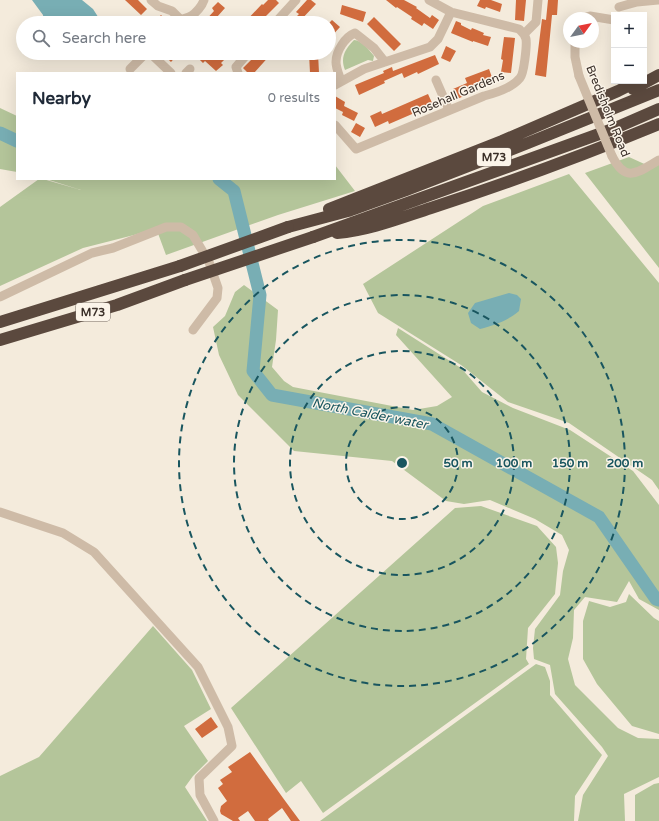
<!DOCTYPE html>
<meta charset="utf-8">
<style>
:root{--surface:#fff;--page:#f2f2f3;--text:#1f2937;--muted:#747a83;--line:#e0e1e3}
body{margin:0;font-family:"Varela Round",sans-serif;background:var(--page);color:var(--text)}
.controls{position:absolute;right:12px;top:12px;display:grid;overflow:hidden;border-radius:0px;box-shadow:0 4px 16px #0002}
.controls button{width:36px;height:36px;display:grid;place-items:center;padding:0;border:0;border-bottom:1px solid var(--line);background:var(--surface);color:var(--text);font:20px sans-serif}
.compass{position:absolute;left:563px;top:12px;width:36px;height:36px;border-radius:50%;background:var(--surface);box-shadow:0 4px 16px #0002;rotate:57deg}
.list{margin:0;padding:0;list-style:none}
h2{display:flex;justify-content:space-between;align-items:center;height:52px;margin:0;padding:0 16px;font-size:17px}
h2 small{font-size:13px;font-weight:400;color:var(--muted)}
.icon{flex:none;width:22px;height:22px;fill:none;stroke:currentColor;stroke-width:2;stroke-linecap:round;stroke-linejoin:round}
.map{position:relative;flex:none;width:659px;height:821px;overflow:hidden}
.search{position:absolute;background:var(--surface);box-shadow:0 4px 16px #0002;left:16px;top:16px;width:320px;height:44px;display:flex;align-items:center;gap:10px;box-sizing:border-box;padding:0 14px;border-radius:22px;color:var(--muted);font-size:15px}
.panel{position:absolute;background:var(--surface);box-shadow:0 4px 16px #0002;left:16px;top:72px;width:320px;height:108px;border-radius:0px}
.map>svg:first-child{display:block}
</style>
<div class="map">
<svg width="659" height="821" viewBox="0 0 659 821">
<rect width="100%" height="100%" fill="#f4ebdc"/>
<path fill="#b4c59a" d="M354 40C362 40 369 50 374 56L373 61 368 60 345 70C340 58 345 49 354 40Z
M0 108 17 116V172L0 169Z
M629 157 651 167 659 163V268L585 173Z
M335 165 355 191 278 215 166 255 156 228 134 235 83 248 0 286V207L39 179H43L81 190 46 179H335Z
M569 174 659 283V490L652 480 569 423 508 402 461 365 378 313 363 284 483 206Z
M244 285 278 310 276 340 272 367 284 381 293 387 413 410 437 406 452 397 396 335 398 328 461 368 482 392 513 408 570 430 633 471 659 505V610L639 599 629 581 617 602 585 597 574 610 573 638 568 659 575 685 618 728 638 738 659 739V777L624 794 625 821H578L583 795 608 756 602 747 555 694 550 665 534 659 533 648 535 629 560 595 563 571 569 550 562 535 535 519 490 500 464 504 446 501 392 461 294 451 238 395 219 355 213 327 225 316 235 292Z
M481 506 537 526 556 547 558 563 555 594 528 628 526 659 529 664 323 813 301 781 286 793 231 708 455 508Z
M629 594 654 618 659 621V734L632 726 597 684 583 659V621L589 601 610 607 626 602Z
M153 626 192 670 211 709 184 726 208 761 193 776 185 787 207 821H0V776L39 757Z
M536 664 545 667 550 681V695L602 755 575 796 574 821H320Z
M659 783V821H635V795L654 784Z"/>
<path fill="#78aeb4" d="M32 0H82L93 9 102 23H44L43 15Z
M509 293 517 295 521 299 519 311C507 321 495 325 480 329L471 323 468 313 475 303Z"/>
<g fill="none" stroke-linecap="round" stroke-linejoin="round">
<path stroke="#78aeb4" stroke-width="13" d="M0 133 17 141
M219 179 234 191 260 295 253 371 272 395 432 424 599 517 656 599 659 600"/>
</g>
<path fill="#d16c3e" d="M125 0H138L147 9 141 15Z
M268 0H276L279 3 259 23H244L262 4 263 5Z
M307 0H311L316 4 298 23H290L299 14 296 12Z
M386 0H404L417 7 416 8 430 18 432 15 439 20 433 29 424 23 422 26 411 19 412 17 397 7 396 8Z
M480 0H491L502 4 500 12 486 7 485 9 477 6Z
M516 0H526L524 21 515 20Z
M548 0H558L557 15H552L546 77 535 75 542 19 546 20Z
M218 2 225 8 217 17 220 20 217 23H203L214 11 212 8Z
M342 5 366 12 363 22 340 14Z
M161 15 169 23H153Z
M374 17 401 44 394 51 367 24Z
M332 20 340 27 329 39V23Z
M456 21 461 23V25L471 30 472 28 477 30 484 33 483 35 491 37 488 46 473 41V42L451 33Z
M504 37 515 38 511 73 501 72 503 60 501 59Z
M446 46 456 51 450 62 441 58Z
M162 53H179L171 62Z
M193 53H208L213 58 217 53H231L221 63 223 65 216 71 205 61 203 63Z
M258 53H272L254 73H248L243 68Z
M309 53H318L319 73H310Z
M435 55 439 64 418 74 417 72 404 78 402 73 384 81 385 83 359 95 355 85 384 73 383 71 392 67 393 71Z
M489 69 493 80 468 91 469 94 457 99 453 89 467 83 465 78Z
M428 94 433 105 389 124 388 121 375 127 370 116 381 111 382 114Z
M335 96 345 102 344 106 358 113 354 121 342 115 343 112 335 108Z
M356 123 365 128 360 137 351 132Z
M211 717 218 727 202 738 195 729Z
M250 752 283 798 300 821H291L282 808 268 819 269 821H255L248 811 238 818 240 821H233L221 814 220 811 221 806 227 801 218 788 223 784 220 780 232 772 228 767Z"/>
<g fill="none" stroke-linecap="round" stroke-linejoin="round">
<path stroke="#cebba7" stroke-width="9" d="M151 0 158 6 172 11 180 19
M619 7 637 2 658 0
M583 18 590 16 614 20
M176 23C181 18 185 19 191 16 196 13 202 6 204 0
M275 23 296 0
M524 34 536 22 538 0
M575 42V57L579 76
M150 53 171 73
M130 69 146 53
M186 73 190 69
M238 73 236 67 248 53
M436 80 449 110
M341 81C339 75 336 68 336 62 336 51 345 37 355 33L374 48 385 62
M335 85 364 69 430 47 438 39 451 12
M335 125 356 149 484 96C496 93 512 88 520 78 524 74 527 45 526 39 525 34 522 32 519 29L451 12 429 0
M612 156C626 184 638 172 659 160
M0 297 92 253 113 248 166 227H181L193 235 209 262 218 288 217 298 193 330
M0 512 63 533 94 552 198 667 228 727 232 746 199 778 200 795 214 821"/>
<path stroke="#5b493e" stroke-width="12" d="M633 89 659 75
M329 209 502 141 618 91 638 81
M288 227 348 211 406 190 528 143 659 90
M337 233C370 230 400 218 431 208 508 183 584 155 659 124
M313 237 613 129 659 109
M0 322 180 266
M0 340 117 305 185 280"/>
<path stroke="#cebba7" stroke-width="9" d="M579 76 612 156"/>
<path stroke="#5b493e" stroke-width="12" d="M180 266 288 227
M185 280 313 237"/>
</g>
<g fill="none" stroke="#19565f" stroke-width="2" stroke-dasharray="7 5">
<circle cx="402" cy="463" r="56"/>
<circle cx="402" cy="463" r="112"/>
<circle cx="402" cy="463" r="168"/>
<circle cx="402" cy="463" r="223"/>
</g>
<g text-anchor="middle" stroke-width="3" stroke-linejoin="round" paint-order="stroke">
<g fill="#fbf4e9" stroke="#746a62" stroke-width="1">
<rect x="477" y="148" width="34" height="18" rx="3"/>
<rect x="76" y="303" width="34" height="18" rx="3"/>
</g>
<g font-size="11" font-weight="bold" fill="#3a2f28">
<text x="494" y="161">M73</text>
<text x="93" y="316">M73</text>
</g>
<g font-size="12" fill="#3a2f28" stroke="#fbf4e9">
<text transform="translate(458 94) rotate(-23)" y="4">Rosehall Gardens</text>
<text transform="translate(608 111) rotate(68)" y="4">Bredisholm Road</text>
</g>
<g font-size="13" font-style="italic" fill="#19565f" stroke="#fbf4e9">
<text transform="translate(370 413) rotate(11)" y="5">North Calder water</text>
</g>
</g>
<circle cx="402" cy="463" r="6" fill="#19565f" stroke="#fbf4e9" stroke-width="2"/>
<g font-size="12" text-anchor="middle" font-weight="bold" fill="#19565f" stroke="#fbf4e9" stroke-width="3" stroke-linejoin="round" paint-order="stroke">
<text x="458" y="467">50 m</text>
<text x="514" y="467">100 m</text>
<text x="570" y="467">150 m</text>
<text x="625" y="467">200 m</text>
</g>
</svg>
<div class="controls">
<button>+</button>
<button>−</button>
</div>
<svg class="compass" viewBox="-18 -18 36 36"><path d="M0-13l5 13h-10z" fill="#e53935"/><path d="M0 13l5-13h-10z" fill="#747a83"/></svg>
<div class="search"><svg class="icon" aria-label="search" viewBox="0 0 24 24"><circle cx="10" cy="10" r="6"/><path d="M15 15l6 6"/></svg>Search here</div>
<section class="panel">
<h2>Nearby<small>0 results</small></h2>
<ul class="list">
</ul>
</section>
</div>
